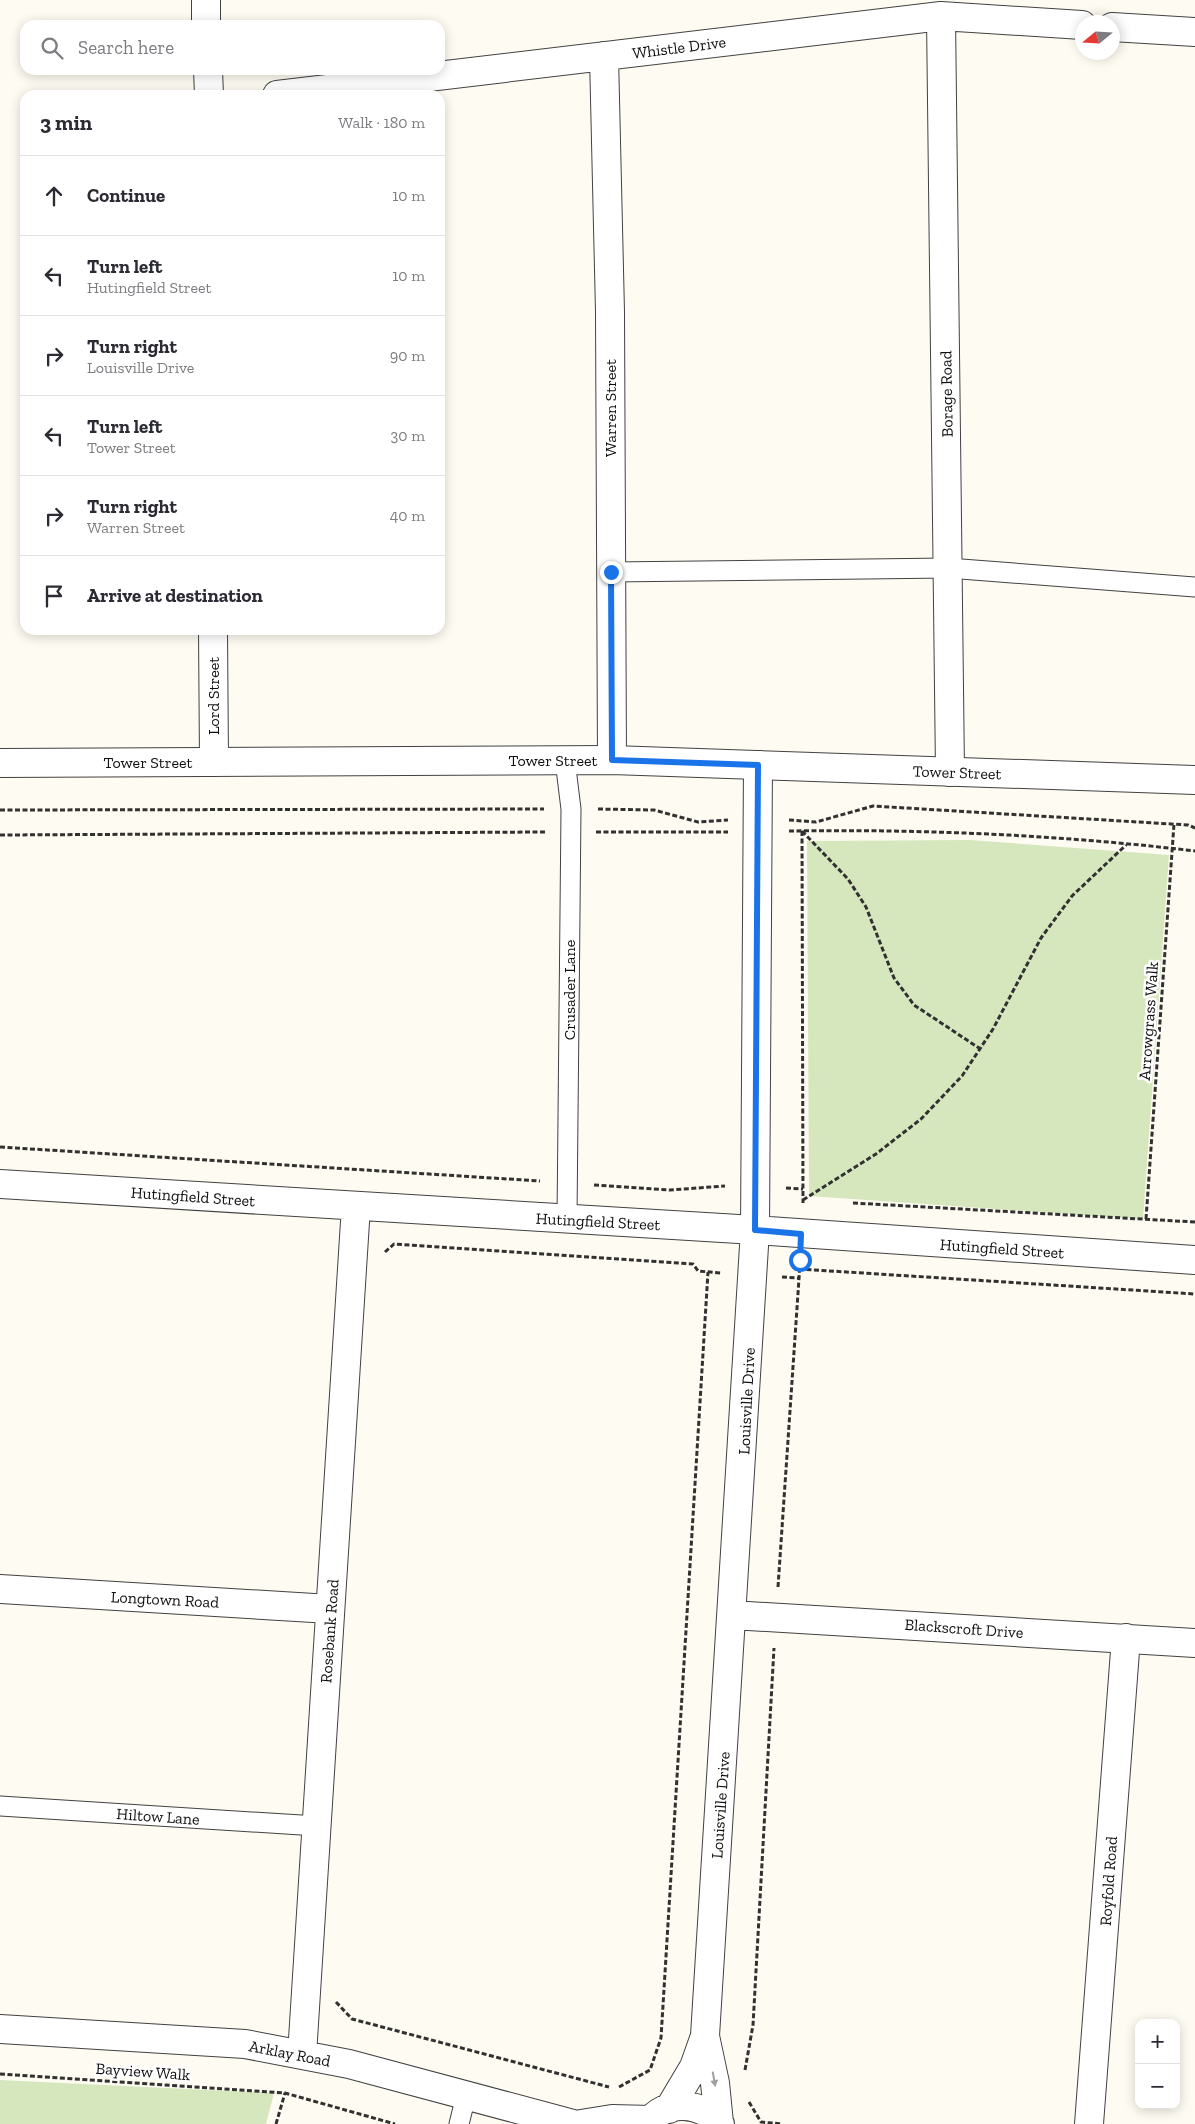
<!DOCTYPE html>
<meta charset="utf-8">
<style>
:root{--surface:#fff;--page:#f2f2f3;--text:#2b2b33;--muted:#7c7c81;--line:#e1e1e2}
body{margin:0;font-family:"Zilla Slab",serif;background:var(--page);color:var(--text)}
.controls{position:absolute;right:15px;bottom:15px;display:grid;overflow:hidden;border-radius:10px;box-shadow:0 2px 12px #0003}
.controls button{width:45px;height:45px;display:grid;place-items:center;padding:0;border:0;border-bottom:1px solid var(--line);background:var(--surface);color:var(--text);font:25px sans-serif}
.compass{position:absolute;left:1075px;top:15px;width:45px;height:45px;border-radius:50%;background:var(--surface);box-shadow:0 2px 12px #0003;rotate:252deg}
.stop{position:absolute;width:15px;height:15px;margin:-11px;border:4px solid #1a73e8;border-radius:50%;background:#fff}
.stop.end{background:#1a73e8;border-color:#fff;box-shadow:0 1px 5px #0008}
.list{margin:0;padding:0;list-style:none}
h2{display:flex;justify-content:space-between;align-items:center;height:65px;margin:0;padding:0 20px;font-size:21px}
h2 small{font-size:16px;font-weight:400;color:var(--muted)}
.list li{display:grid;grid-template-columns:32px 1fr auto;gap:15px;align-items:center;box-sizing:border-box;height:80px;padding:0 20px;border-top:1px solid var(--line)}
.list b{display:block;font-size:19px;white-space:nowrap}
.list p{margin:0;font-size:16px;white-space:nowrap;color:var(--muted)}
.list em{font-size:16px;font-style:normal;color:var(--muted)}
.icon{flex:none;width:28px;height:28px;fill:none;stroke:currentColor;stroke-width:2;stroke-linecap:round;stroke-linejoin:round}
.map{position:relative;flex:none;width:1195px;height:2124px;overflow:hidden}
.search{position:absolute;background:var(--surface);box-shadow:0 2px 12px #0003;left:20px;top:20px;width:425px;height:55px;display:flex;align-items:center;gap:12px;box-sizing:border-box;padding:0 18px;border-radius:15px;color:var(--muted);font-size:19px}
.panel{position:absolute;background:var(--surface);box-shadow:0 2px 12px #0003;left:20px;top:90px;width:425px;height:545px;border-radius:15px}
.map>svg:first-child{display:block}
</style>
<div class="map">
<svg width="1195" height="2124" viewBox="0 0 1195 2124">
<rect width="100%" height="100%" fill="#fefbf2"/>
<path fill="#d6e7be" d="M970 840 1169 855 1143 1219 809 1196 807 841Z
M0 2080 274 2093 266 2124H0Z"/>
<g fill="none" stroke-linecap="round" stroke-linejoin="round">
<defs>
<path id="service" d="M611 572 948 568 1195 587
M565 760 571 809 567 1220
M0 1806 317 1826
M459 2124 466 2096"/>
<path id="minor" d="M206 0V25
M941 16 950 772
M1112 27 1195 32
M604 56 610 312 612 760
M208 70 209 95
M277 95 941 16 1082 25
M213 630 214 762
M0 1184 755 1230 1195 1260
M0 1589 330 1609
M732 1615 1195 1643
M0 2029 245 2044 349 2064 573 2124
M705 2036 715 2083 719 2123
M302 2055 356 1206
M669 2109 694 2067 705 2036 755 1230 758 765
M581 2124 612 2119 651 2120
M648 2124C665 2098 702 2102 720 2124
M1089 2124 1126 1638"/>
<path id="tertiary" d="M0 763 612 760 1195 780"/>
</defs>
<use href="#service" stroke="#424242" stroke-width="21"/>
<use href="#minor" stroke="#424242" stroke-width="30"/>
<use href="#tertiary" stroke="#424242" stroke-width="30"/>
<path stroke="#313131" stroke-width="3" stroke-dasharray="5 2.5" stroke-linecap="butt" d="M598 809 654 810 698 822 728 820
M0 810 544 809
M789 820 816 822 873 806 1188 825 1195 828
M789 831C924 829 1061 835 1195 851
M802 831 803 1203
M802 831 848 879 866 907 894 978 914 1005 979 1048
M596 832H728
M0 835 545 832
M0 1147 540 1181
M594 1185 670 1190 725 1186
M786 1188 803 1189
M803 1200 876 1154 921 1119 962 1076 993 1029 1041 938 1072 896 1126 845
M853 1203 1195 1222
M1146 1219 1174 824
M385 1252 394 1244 693 1264 698 1271 721 1273
M799 1269 1195 1294
M782 1277 799 1278
M778 1587 800 1264
M336 2002 352 2019 609 2087
M745 2070 753 2025 774 1648
M0 2074 285 2093 395 2124
M619 2087 650 2070 661 2038 708 1272
M749 2102 761 2122 782 2124
M276 2124 285 2093"/>
<use href="#service" stroke="#fff" stroke-width="19"/>
<use href="#minor" stroke="#fff" stroke-width="28"/>
<use href="#tertiary" stroke="#fff" stroke-width="28"/>
</g>
<defs><path id="oneway-solid" d="M-6-.8H1V-3.2L6.5 0L1 3.2V.8H-6Z" transform="scale(1.25)"/></defs>
<use fill="#9f9f9f" href="#oneway-solid" transform="translate(714 2079) rotate(80)"/>
<g fill="none" stroke-linecap="round" stroke-linejoin="round">
<path stroke="#1a73e8" stroke-width="6" d="M611 572 612 760 758 765 755 1230 801 1234 800 1260"/>
</g>
<g text-anchor="middle" stroke-width="5" stroke-linejoin="round" paint-order="stroke">
<g font-size="16" fill="#0f0f0f" stroke="#fff">
<text transform="translate(679 47) rotate(-7)" y="6">Whistle Drive</text>
<text transform="translate(946 394) rotate(-91)" y="6">Borage Road</text>
<text transform="translate(610 408) rotate(-90)" y="6">Warren Street</text>
<text transform="translate(213 696) rotate(-90)" y="6">Lord Street</text>
<text x="553" y="766">Tower Street</text>
<text x="148" y="768">Tower Street</text>
<text transform="translate(957 772) rotate(2)" y="6">Tower Street</text>
<text transform="translate(569 990) rotate(-90)" y="6">Crusader Lane</text>
<text transform="translate(1148 1021) rotate(-86)" y="6">Arrowgrass Walk</text>
<text transform="translate(193 1196) rotate(4)" y="6">Hutingfield Street</text>
<text transform="translate(598 1221) rotate(3)" y="6">Hutingfield Street</text>
<text transform="translate(1002 1248) rotate(4)" y="6">Hutingfield Street</text>
<text transform="translate(746 1401) rotate(-87)" y="6">Louisville Drive</text>
<text transform="translate(165 1599) rotate(3)" y="6">Longtown Road</text>
<text transform="translate(964 1628) rotate(4)" y="6">Blackscroft Drive</text>
<text transform="translate(329 1631) rotate(-86)" y="6">Rosebank Road</text>
<text transform="translate(720 1805) rotate(-86)" y="6">Louisville Drive</text>
<text transform="translate(158 1816) rotate(4)" y="6">Hiltow Lane</text>
<text transform="translate(1108 1881) rotate(-86)" y="6">Royfold Road</text>
<text transform="translate(290 2053) rotate(11)" y="6">Arklay Road</text>
<text transform="translate(143 2071) rotate(4)" y="6">Bayview Walk</text>
</g>
</g>
</svg>
<div class="controls">
<button>+</button>
<button>−</button>
</div>
<svg class="compass" viewBox="-18 -18 36 36"><path d="M0-13l5 13h-10z" fill="#e53935"/><path d="M0 13l5-13h-10z" fill="#7c7c81"/></svg>
<div class="stop" style="left:800px;top:1260px"></div>
<div class="stop end" style="left:611px;top:572px"></div>
<div class="search"><svg class="icon" aria-label="search" viewBox="0 0 24 24"><circle cx="10" cy="10" r="6"/><path d="M15 15l6 6"/></svg>Search here</div>
<section class="panel">
<h2>3 min<small>Walk · 180 m</small></h2>
<ul class="list">
<li><svg class="icon" aria-label="ahead" viewBox="0 0 24 24"><path d="M12 20V5M6 11l6-6 6 6"/></svg><div><b>Continue</b></div><em>10 m</em></li>
<li><svg class="icon" aria-label="left" viewBox="0 0 24 24"><path d="M17 20v-9H6M10 6l-5 5 5 5"/></svg><div><b>Turn left</b><p>Hutingfield Street</p></div><em>10 m</em></li>
<li><svg class="icon" aria-label="right" viewBox="0 0 24 24"><path d="M7 20v-9h11M14 6l5 5-5 5"/></svg><div><b>Turn right</b><p>Louisville Drive</p></div><em>90 m</em></li>
<li><svg class="icon" aria-label="left" viewBox="0 0 24 24"><path d="M17 20v-9H6M10 6l-5 5 5 5"/></svg><div><b>Turn left</b><p>Tower Street</p></div><em>30 m</em></li>
<li><svg class="icon" aria-label="right" viewBox="0 0 24 24"><path d="M7 20v-9h11M14 6l5 5-5 5"/></svg><div><b>Turn right</b><p>Warren Street</p></div><em>40 m</em></li>
<li><svg class="icon" aria-label="arrive" viewBox="0 0 24 24"><path d="M6 21V4h12l-3 4 3 4H6"/></svg><div><b>Arrive at destination</b></div></li>
</ul>
</section>
</div>
